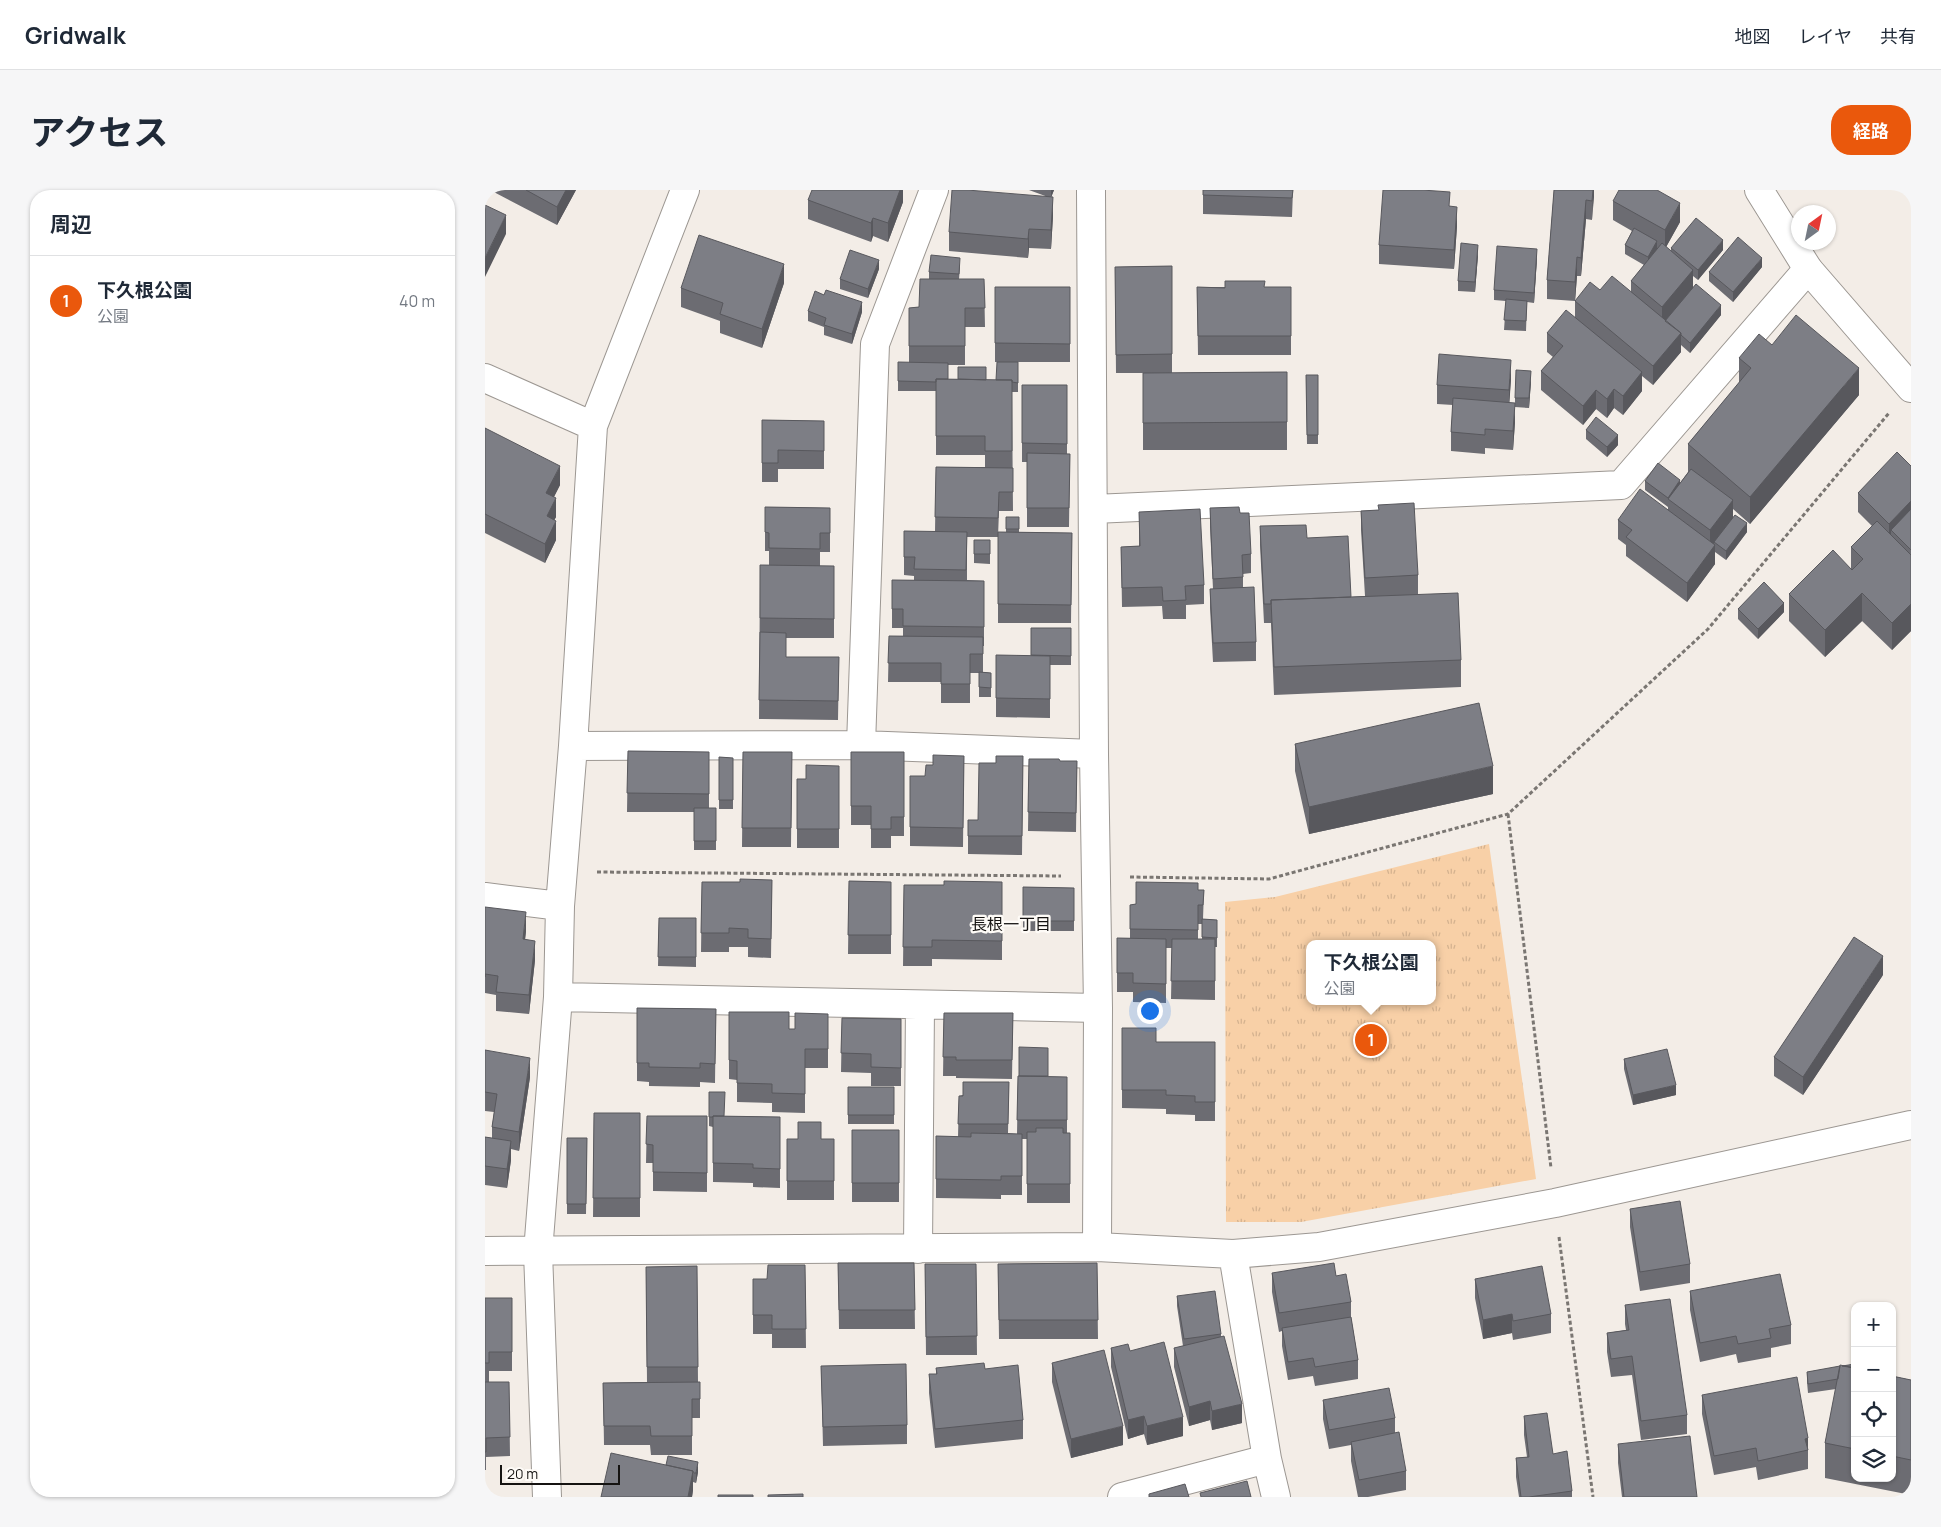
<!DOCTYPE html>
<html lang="ja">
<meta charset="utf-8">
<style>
:root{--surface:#fff;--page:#f6f6f7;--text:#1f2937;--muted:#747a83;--line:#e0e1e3;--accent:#ea580c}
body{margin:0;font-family:Manrope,"Noto Sans JP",sans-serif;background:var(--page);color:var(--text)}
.controls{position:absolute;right:15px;bottom:15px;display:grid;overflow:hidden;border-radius:10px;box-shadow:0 1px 4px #0004}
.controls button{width:45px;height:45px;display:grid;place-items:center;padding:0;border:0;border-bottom:1px solid var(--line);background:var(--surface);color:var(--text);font:25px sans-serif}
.compass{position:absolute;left:1306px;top:15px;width:45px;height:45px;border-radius:50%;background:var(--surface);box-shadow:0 1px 4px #0004;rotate:33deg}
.scale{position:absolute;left:15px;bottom:12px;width:120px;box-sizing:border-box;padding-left:5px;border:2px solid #151311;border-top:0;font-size:14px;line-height:18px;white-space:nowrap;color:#151311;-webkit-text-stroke:4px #fefbf7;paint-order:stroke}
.you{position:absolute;left:664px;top:820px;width:18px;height:18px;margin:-12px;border:4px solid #fff;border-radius:50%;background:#1a73e8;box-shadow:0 0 0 8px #1a73e833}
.badge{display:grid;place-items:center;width:32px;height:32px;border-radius:50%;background:var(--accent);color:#fff;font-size:16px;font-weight:700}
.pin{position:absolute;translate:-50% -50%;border:2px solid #fff;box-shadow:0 1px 5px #0006}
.popup{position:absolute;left:821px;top:750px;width:130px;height:65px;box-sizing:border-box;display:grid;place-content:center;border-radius:10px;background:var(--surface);filter:drop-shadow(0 1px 4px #0005);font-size:16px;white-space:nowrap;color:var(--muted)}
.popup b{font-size:19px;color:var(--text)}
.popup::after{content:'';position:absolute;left:50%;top:100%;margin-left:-10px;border:10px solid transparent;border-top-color:var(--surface)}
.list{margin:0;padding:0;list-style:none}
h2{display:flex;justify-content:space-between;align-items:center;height:65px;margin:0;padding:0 20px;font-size:21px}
h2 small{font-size:16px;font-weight:400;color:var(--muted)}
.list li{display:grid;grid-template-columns:32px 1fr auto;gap:15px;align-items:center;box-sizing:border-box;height:90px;padding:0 20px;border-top:1px solid var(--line)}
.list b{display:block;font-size:19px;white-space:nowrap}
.list p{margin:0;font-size:16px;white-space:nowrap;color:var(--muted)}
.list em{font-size:16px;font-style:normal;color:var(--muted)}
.icon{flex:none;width:28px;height:28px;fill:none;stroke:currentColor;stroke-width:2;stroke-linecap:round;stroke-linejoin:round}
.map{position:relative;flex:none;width:1426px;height:1307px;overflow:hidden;border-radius:20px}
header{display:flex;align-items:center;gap:30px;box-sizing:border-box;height:70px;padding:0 25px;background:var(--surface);border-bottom:1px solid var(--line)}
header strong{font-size:24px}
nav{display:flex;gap:28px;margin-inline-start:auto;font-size:18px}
.intro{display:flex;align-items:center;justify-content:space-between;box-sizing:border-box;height:120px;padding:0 30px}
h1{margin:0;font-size:35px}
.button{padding:12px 22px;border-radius:20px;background:var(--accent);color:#fff;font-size:18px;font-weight:700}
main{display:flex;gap:30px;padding:0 30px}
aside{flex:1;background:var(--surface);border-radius:20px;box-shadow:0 1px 4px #0004}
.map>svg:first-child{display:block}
</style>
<header>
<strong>Gridwalk</strong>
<nav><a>地図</a><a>レイヤ</a><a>共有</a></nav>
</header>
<div class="intro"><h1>アクセス</h1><a class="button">経路</a></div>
<main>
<aside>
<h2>周辺<small></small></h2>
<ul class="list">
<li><span class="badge">1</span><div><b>下久根公園</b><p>公園</p></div><em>40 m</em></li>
</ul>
</aside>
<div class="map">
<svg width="1426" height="1307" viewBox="0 0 1426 1307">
<defs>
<pattern id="park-tufts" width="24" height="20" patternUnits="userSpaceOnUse" patternTransform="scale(1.25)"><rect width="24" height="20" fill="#f8d0a7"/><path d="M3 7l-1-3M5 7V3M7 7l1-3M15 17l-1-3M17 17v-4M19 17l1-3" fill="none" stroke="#d4b28f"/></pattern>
</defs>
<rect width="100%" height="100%" fill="#f3ede7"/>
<path fill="url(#park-tufts)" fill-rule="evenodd" d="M1004 654 1051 989 816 1032H741L740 712 790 707ZM825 754H947V811H825Z"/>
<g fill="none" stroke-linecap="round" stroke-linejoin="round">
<defs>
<path id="street" d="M606 0 609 564 613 818 612 1057
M0 188 108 236
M609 319 1136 295 1323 79
M376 555 390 154 449 0
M88 556 376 555 609 564
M0 707 75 716
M73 807 613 818
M433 1059 435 815
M0 1061 612 1057 748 1064 834 1057 1070 1013 1426 935
M748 1064 782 1269 791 1307
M62 1307 53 1062 73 807 75 716 88 556 108 236 200 0
M637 1307 782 1269"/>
<path id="secondary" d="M1274 0 1323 79 1426 198"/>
</defs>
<use href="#street" stroke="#9c9792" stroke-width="30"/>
<use href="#secondary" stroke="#9c9792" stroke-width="30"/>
<path stroke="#7a7672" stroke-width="3" stroke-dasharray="4 2.5" stroke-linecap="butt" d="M1023 624 1066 978
M112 682 576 686
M645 687 784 689 1023 624 1223 439 1404 223
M1074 1047 1108 1307"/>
<use href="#street" stroke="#fff" stroke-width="28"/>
<use href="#secondary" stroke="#fff" stroke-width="28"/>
</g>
<path fill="#6c6c72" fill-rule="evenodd" d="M5 0H91L72 35Z
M418 0V12L403 52 388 46 386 52 323 29V10Z
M544 0H569L566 7 568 26 566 59 544 58 543 68 464 61V42L563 7Z
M718 0H808L807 27 718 24Z
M1069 0H1109L1107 30 1101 29 1096 86H1092L1090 111 1115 100 1146 102V91L1159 75 1140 64V55L1147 41 1128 30V11L1195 32 1181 57 1186 61V58L1238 60 1213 90 1208 86V98L1236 125 1205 163 1196 155V162L1168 195 1157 186V201L1138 225 1129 218 1122 228 1111 219 1098 235 1056 200V181L1068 167 1062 162V143L1090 127V111L1062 109V90Z
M965 16 972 36 969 79 894 74V55Z
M993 65 990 102 973 101V91Z
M1052 68 1049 113 1042 112 1041 141 1019 140 1021 111 1009 110V100Z
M687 76V183L802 182V260H658V183H631L630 77Z
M475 77 474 89H499L500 137H480V175H463V189L511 190 525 172H510V97H585V172H533V202H527L528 321H514L513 347H482V390L499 391V456H498V482L506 483V507H494V483H485V513H456V492H403L404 446H418V438H407V390H429V386L419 385V341L450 342 451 277H500V265H451V201H413V172L424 173V118L434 117 444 89V82Z
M1277 77 1248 112 1224 91V82Z
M394 79 383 108 355 99V89Z
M299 93 277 158 235 143V131L196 117V98Z
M712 97H806V165H713Z
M323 121 377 122 367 154 339 145V137L323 131Z
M1287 155 1374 205 1265 334 1248 319V328L1262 342 1241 370 1230 362V374L1202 412 1141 366V355L1133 349V330L1183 320V317L1160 300V291L1195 293 1203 282V254L1254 193V168Z
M821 185H833V254H822Z
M1026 189 1024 213 1030 232 1028 260 1000 258V264L966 261V242L968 215 952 214V195Z
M1046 191 1044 218 1030 217V208Z
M537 195H582V264H585L584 337H542V272H537Z
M277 230 339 231V279H293V292H277Z
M0 238 75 295 69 307 71 327 69 330 71 350 60 373 0 343Z
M1101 240 1133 255 1122 267 1101 249Z
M1426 276V441L1407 460 1377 431 1340 467 1304 431V404L1366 379V357L1387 336 1373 322V303Z
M280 317 345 318V362H335V376H349V448H301V467H354L353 530 274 529 275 375H284V361H280Z
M725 318 755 323 766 364V383L758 384V397L771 452V471L728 472 725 418V399H728L725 337Z
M876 321 933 385V404L976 470V497L789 505 786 433H779L775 355V336L822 348 866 407 880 406 876 340Z
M654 322 719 395V414L701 415V429H678L677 416 637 417 636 357 654 356Z
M521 327H534V342L587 343 586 433H513V342H521Z
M489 350H505V374L489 373Z
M1253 419 1299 422 1273 449 1253 429Z
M586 438V475H565V528L511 527V465L546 466Z
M810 554 1008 604 824 644 810 581Z
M143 561 224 562V618H231V660H209V622H142Z
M258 562H307L306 657H257Z
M366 562H419V646H406V658H386V635H366Z
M479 566 478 657 425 656V586H440L448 575Z
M538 566 537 665 483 664V646L493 630 511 573Z
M234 567 248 568V619H234Z
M544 569 575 571H592L591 642 543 641Z
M354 576V658H312V589H321Z
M287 690 286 768 263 767V757H244V762H216L217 692H255Z
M364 691 406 692V764H363Z
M517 692V770L447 769V776H418L419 695H459Z
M538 697 589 698V741H538Z
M713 700H719L718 729 732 730V757H730V810L686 809 687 758H681V813L648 812V802H632V748H645V715L651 714ZM713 734H717V749H713Z
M0 717 41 741 40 749 50 770 44 824 11 821V805L0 803Z
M174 728H211V777L173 776Z
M1398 785 1318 905 1289 886V867Z
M152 818 231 819 230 893 215 892V897L164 896V892L152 891Z
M244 822 304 839H310L343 824V878H320V923L287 922V913L252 912V890L244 889Z
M459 823H528L527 889 471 888V886H458Z
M357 828 416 829V896H386V883L356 882Z
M637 838 671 852H730V931H710V925L681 924V919L637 918Z
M0 860 45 887 34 961 26 959V970L22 998 0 995V947L7 948V937L9 922 0 921Z
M1139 869 1191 905 1148 915 1139 879Z
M533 886 582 887V943H585V1013H542V949H537V1005H516V1009L451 1008V946L473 947 474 906 524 892 523 943 532 944Z
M363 897H409V934H363Z
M224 902 239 926 295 927V998L268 997V993L228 992V937L224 936Z
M109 923H155V1027H108Z
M162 926H222V1002L168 1001V973H161Z
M367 940H414V1012H367Z
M82 948H102L101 1024H82Z
M302 949H349V1010H302Z
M1145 1019 1205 1074V1093L1155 1101 1145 1037Z
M353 1073H429L430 1139H354Z
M612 1073 613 1149H514L513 1074Z
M440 1074H491L492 1165H441Z
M320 1075 321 1158H287V1144H268V1089H282Z
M212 1076 213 1192H215V1228H207V1265H166L165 1255H119L118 1193 162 1192 161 1077Z
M787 1083 851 1086 866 1112V1127L873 1170V1189L830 1196 828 1186 803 1190 797 1156V1141L794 1142 787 1102Z
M990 1089 1066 1124V1143L1028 1150 1027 1143 998 1149 990 1108Z
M1205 1101 1306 1135V1154L1286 1158V1167L1253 1173 1251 1164 1215 1172 1205 1120Z
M692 1106 736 1144V1147L757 1233 727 1240 725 1230 704 1236 689 1177V1158L698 1156 692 1116Z
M0 1108H27V1181H4V1192H24L25 1266 1 1267V1280H0Z
M1140 1115 1202 1225V1244L1156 1250 1147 1185 1126 1187 1122 1162V1143L1141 1140 1140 1134Z
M626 1158 645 1161 698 1246 662 1255 659 1244 643 1249 626 1177Z
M567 1173 638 1255 586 1268 567 1192Z
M1370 1174V1288H1407V1186L1426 1190V1305L1340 1288V1253L1351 1199 1323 1203 1322 1192V1182Z
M336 1176 422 1235V1254L338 1256Z
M451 1178 500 1179 538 1230V1249L450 1258 444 1203V1184H451Z
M1217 1205 1323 1248V1279L1273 1290 1271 1277 1229 1285 1217 1224Z
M838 1210 910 1228V1243L921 1281V1300L883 1307H873L866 1271V1255L844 1259 838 1229Z
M1039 1226 1068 1264 1087 1301V1307H1034L1031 1287V1268L1042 1267 1039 1245Z
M1133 1254 1212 1307H1137L1133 1273Z
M213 1282 211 1293 208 1292V1300L207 1307H116Z"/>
<path fill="#58585d" d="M81 0H91L72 35V17Z
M415 0H418V12L403 52V33Z
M566 0H569L566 8Z
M1108 0H1109V7L1107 30Z
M568 7V26L566 59V40Z
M1101 10V29L1096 86V68Z
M1195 13V32L1180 59V40Z
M972 17V36L969 79V60Z
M21 25V44L0 87V68Z
M388 28V46L386 52V33Z
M544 39V58L543 68V49Z
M1238 50V60L1213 90V80Z
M1172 51V60L1163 77V67Z
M993 55V65L990 102V92Z
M1052 59V68L1049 113V103Z
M1092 67V86L1090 111V92Z
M1277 68V77L1248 112V102Z
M394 70V79L383 108V99Z
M299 74V93L277 158V139Z
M1208 80V99L1177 136V117Z
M377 112V122L367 154V144Z
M1236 115V125L1205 163V153Z
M1196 143V162L1168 195V176Z
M1026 170V189L1024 219V200Z
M1374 178V205L1265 334V307Z
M1046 181V191L1044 218V208Z
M1157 182V201L1138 225V206Z
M1129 199V218L1122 228V209Z
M1111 200V219L1098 235V216Z
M1030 213V232L1028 260V241Z
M1133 245V255L1122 267V257Z
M75 276V295L61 322V303Z
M1195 290V300L1183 309V317V308Z
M71 308V327L62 345V326Z
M1248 310V328L1225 359V340Z
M1426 311V330L1406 340V351L1404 353V334Z
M71 331V350L60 373V354Z
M1262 333V342L1241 370V361Z
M1230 355V374L1202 412V393Z
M1377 403V431L1340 467V440Z
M1299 413V422L1273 449V439Z
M1426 414V441L1407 460V433Z
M1008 576V604L824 644V617Z
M41 722V741L38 768V749Z
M50 751V770L44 824V805Z
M1398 766V785L1318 905V887Z
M45 868V887L34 961V942Z
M1191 895V905L1148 915V905Z
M26 951V970L22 998V979Z
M1027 1124V1143L998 1149V1130Z
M725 1211V1230L704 1236V1217Z
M757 1214V1233L727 1240V1221Z
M659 1226V1244L643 1249V1230Z
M698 1227V1246L662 1255V1236Z
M638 1236V1255L586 1268V1249Z
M1323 1248V1267V1260L1320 1249Z
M213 1272V1282L211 1293V1283Z
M208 1281V1300L207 1307H203Z"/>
<path fill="#7d7e85" stroke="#58585d" d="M41 0H81L72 17Z
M327 0H415L403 33 388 28 386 33 323 10Z
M467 0H482L568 7 566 40 544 39 543 49 464 42Z
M718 0H808L807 8 718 5Z
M898 0H937L965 2 964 16 972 17 969 60 894 55Z
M1069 0H1108L1107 11 1101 10 1096 68 1092 67 1090 92 1062 90Z
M1134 0H1172L1195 13 1180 40 1128 11Z
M0 15 21 25 0 68Z
M1211 28 1238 50 1213 80 1186 58Z
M1149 38 1172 51 1163 67 1140 55Z
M214 45 299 74 277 139 235 124 238 113 196 98Z
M1253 47 1277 68 1248 102 1224 82Z
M976 53 993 55 990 92 973 91Z
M1177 53 1208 80 1177 117 1146 91Z
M1012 56 1052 59 1049 103 1009 100Z
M365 60 394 70 383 99 355 89Z
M446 65 475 68 474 84 444 82Z
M687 76V164L631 165 630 77Z
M1127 86 1196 143 1168 176 1090 111 1105 92 1115 100Z
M435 89H499L500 118H480V156H424V118L434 117Z
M740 91H780L779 97H806V146H713L712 97 740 98Z
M1211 94 1236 115 1205 153 1196 145V143L1180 131Z
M510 97H585V154L510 153Z
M341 100 377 112 367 144 339 135 341 128 323 121 330 101 339 105Z
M1021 109 1042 111 1041 131 1019 130Z
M1081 120 1157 182 1138 206 1129 199 1122 209 1111 200 1098 216 1056 181 1078 156 1062 143Z
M1311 125 1374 178 1265 307 1203 254 1266 178 1254 168 1274 144 1287 155Z
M954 164 1026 170 1024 200 952 195Z
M413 172 463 173V189H451V192L413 191Z
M512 172H533V193L527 192V190H511Z
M473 177H501V190L473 189Z
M1031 180 1046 181 1044 208H1030Z
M802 182V232L658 233V183Z
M821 185H833V245H822Z
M451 189 527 190V261H500V246H451Z
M537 195H582V254L537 253Z
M968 208 1030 213 1028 241 1000 239V245L966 242Z
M1111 227 1133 245 1122 257 1101 240Z
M277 230 339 231V261L293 260V273H277Z
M0 238 75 276 61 303 71 308 62 326 71 331 60 354 0 324Z
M1412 262 1426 276V311L1404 334 1373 303Z
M542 263 585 264 584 318H542Z
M1173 273 1195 290 1183 308 1160 291Z
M451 277 528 278V302H514L513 328 450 327Z
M1206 279 1248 310 1225 340 1183 309Z
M1155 299 1230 355 1202 393 1141 347 1147 340 1133 330Z
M929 313 933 385 880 388 876 321 894 320 893 315Z
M280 317 345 318V343H335V359L284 358V343L280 342Z
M754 317 755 323H764L766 364 757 365 758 387 728 389 725 318Z
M715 319 719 395 700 396 701 410 678 411 677 397 637 398 636 357 655 356 654 322Z
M1426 319V360L1406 340Z
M1250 325 1262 333 1241 361 1229 352Z
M521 327H534V339H521Z
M1392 331 1426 365V414L1407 433 1377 403 1340 440 1304 404 1348 360 1367 380 1378 369 1366 357Z
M821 335 822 348 863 346 866 407 786 410V414H779L775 336Z
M419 341 482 342 481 380 429 379 430 367H419Z
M513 342 587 343 586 415 513 414Z
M489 350H505V364H489Z
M275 375 349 376V429L275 428Z
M407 390 499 391V437L418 436V419H407Z
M1279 392 1299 413 1273 439 1253 419Z
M769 397 771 452 728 453 725 399Z
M973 403 976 470 789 477 786 410Z
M546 438H586V466L546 465Z
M275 442 301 443V467H354L353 511 274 510Z
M404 446 498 447V464H485V494H456V473H403Z
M511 465 565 466V509L511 508Z
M494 482 506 483V498L494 497Z
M994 513 1008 576 824 617 810 554Z
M143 561 224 562V604L142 603Z
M258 562H307L306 638H257Z
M366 562H419V627H406V639H386V616H366Z
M448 565 479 566 478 638 425 637V586H440L441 575H448Z
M511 566H538L537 646H483V630H493L494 573H511Z
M234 567 248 568V610H234Z
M544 569H574L575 571H592L591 623 543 622Z
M321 575 354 576V639H312V589H321Z
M209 618H231V651H209Z
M255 689 287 690 286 749 263 748V739L244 738V743H216L217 692H255Z
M364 691 406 692V745H363Z
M459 691 517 692V751L447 750V757H418L419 695H459Z
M651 692 713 693V700H719L718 715H713V740L645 739V715L651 714Z
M538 697 589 698V731H538Z
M0 717 41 722 38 749 50 751 44 805 11 802 13 786 0 784V787Z
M174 728H211V767H173Z
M717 729 732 730V748L717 747Z
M1369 747 1398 766 1318 887 1289 867Z
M632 748 681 749V794L648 793V783H632Z
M687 749H730V791H686Z
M152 818 231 819 230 874 215 873V878L164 877V873H152Z
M244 822H304V839H310V823L343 824V859H320V904L287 903V894L252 893V871L244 870Z
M459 823H528L527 870H471V867H458Z
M357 828 416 829V878L386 877V864L356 863Z
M637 838H671V852H730V912H710V906L681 905V900H637Z
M534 857 563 858V886H534Z
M1182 859 1191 895 1148 905 1139 869Z
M0 860 45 868 34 942 7 937 12 904 0 902Z
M533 886 582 887V930H532Z
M478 892H524L523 934H473L474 906H478Z
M363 897H409V925H363Z
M224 902H240L239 926H228V927H224Z
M109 923H155V1008H108Z
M162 926H222V983L168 982V955L161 954Z
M228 926 295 927V979L268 978V974L228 973Z
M313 932H336V949H349V991H302V949H313Z
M551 938H578V943H585V994H542V942H551Z
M367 940H414V993H367Z
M486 943 537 944V986H516V990L451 989V946L486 947Z
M0 947 26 951 22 979 0 976Z
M82 948H102L101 1014H82Z
M1195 1011 1205 1074 1155 1082 1145 1019Z
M353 1073H429L430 1120H354Z
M612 1073 613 1130H514L513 1074Z
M849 1073 851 1086 861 1084 866 1112 794 1123 787 1083Z
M440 1074H491L492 1146 441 1147Z
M283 1075H320L321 1139H287V1125H268V1089H282Z
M212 1076 213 1177H162L161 1077Z
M1057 1076 1066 1124 1028 1131 1027 1124 998 1130 990 1089Z
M1295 1084 1306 1135 1284 1139 1286 1148 1253 1154 1251 1146 1215 1153 1205 1101Z
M730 1101 736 1144 699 1149 692 1106Z
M0 1108H27V1162H4V1173H0Z
M1185 1109 1202 1225 1156 1231 1147 1166 1126 1169 1122 1143 1144 1140 1140 1115Z
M866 1127 873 1170 830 1177 828 1168 803 1172 797 1138Z
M739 1146 757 1214 727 1221 725 1211 704 1217 689 1158Z
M679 1152 698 1227 662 1236 659 1226 643 1230 626 1158 643 1154 645 1161Z
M619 1160 638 1236 586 1249 567 1173Z
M499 1173 500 1179 533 1175 538 1230 450 1239 444 1184H452L451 1178Z
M421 1174 422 1235 338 1237 336 1176Z
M1370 1174V1178L1357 1176Z
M1355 1175 1370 1178V1259L1340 1253Z
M1355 1176 1353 1189 1323 1194 1322 1182Z
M1407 1186 1426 1190V1270L1407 1266Z
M1312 1187 1323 1248 1320 1249 1323 1260 1273 1271 1271 1258 1229 1266 1217 1205Z
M0 1192H24L25 1247 1 1248V1262H0Z
M215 1192V1209H207V1246H166L165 1236H119L118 1193Z
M904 1198 910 1228 844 1240 838 1210Z
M1062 1223 1068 1264 1082 1261 1087 1301 1044 1307H1036L1031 1268 1044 1267 1039 1226Z
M914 1242 921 1281 874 1290 866 1252Z
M1205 1246 1212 1307H1139L1133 1254Z
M126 1263 208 1281 203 1307H116Z
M183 1266 213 1272 211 1283H208V1281L181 1275Z
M762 1291 766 1307H716L715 1303Z
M700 1294 704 1307H664V1304Z
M318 1304V1307H283V1305Z
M233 1305H268V1307H233Z"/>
<g text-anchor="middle" stroke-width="4.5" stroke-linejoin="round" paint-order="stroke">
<g font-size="16" fill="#151311" stroke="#fefbf7">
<text x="526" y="740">長根一丁目</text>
</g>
</g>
</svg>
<div class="controls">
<button>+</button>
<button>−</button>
<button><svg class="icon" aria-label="locate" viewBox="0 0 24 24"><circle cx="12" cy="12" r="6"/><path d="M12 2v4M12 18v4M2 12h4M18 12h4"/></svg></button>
<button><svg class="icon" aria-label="layers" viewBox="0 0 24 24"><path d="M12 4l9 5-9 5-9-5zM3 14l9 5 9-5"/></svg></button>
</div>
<svg class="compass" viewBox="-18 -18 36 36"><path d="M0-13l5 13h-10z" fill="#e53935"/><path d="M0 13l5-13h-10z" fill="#747a83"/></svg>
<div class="scale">20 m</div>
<div class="you"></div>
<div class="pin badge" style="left:886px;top:850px">1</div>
<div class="popup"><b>下久根公園</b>公園</div>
</div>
</main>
